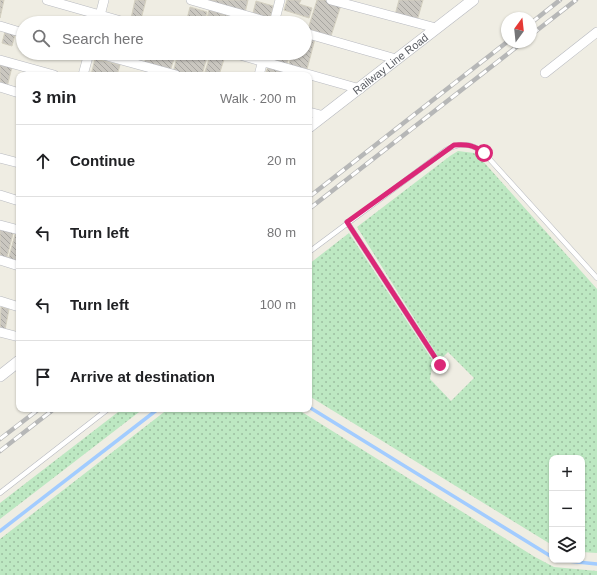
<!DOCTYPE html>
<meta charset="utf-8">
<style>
:root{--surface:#fff;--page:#f2f2f2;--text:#202124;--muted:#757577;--line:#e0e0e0}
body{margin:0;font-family:Arial,sans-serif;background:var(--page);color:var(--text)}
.controls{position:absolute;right:12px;bottom:12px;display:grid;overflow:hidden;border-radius:8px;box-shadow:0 1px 3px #0004}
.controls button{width:36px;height:36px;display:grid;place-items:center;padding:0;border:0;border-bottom:1px solid var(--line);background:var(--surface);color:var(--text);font:20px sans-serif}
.compass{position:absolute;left:501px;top:12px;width:36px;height:36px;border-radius:50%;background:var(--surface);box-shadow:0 1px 3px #0004;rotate:15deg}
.stop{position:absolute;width:12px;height:12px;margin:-9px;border:3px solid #db2777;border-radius:50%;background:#fff}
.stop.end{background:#db2777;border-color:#fff;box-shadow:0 1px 4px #0008}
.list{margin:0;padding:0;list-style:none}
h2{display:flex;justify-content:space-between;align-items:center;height:52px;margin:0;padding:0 16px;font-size:17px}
h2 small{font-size:13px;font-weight:400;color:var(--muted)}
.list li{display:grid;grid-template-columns:26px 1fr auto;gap:12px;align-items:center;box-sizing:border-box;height:72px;padding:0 16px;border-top:1px solid var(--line)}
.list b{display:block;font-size:15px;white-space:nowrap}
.list em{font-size:13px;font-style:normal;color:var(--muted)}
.icon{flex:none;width:22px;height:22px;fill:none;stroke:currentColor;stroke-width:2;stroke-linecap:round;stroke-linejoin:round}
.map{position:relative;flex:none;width:597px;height:575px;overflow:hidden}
.search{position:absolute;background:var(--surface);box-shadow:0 1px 3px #0004;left:16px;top:16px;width:296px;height:44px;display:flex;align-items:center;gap:10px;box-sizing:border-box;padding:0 14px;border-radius:22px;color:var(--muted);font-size:15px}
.panel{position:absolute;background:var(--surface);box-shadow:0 1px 3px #0004;left:16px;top:72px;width:296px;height:340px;border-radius:8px}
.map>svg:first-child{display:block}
</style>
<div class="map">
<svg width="597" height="575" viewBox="0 0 597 575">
<defs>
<pattern id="grass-dots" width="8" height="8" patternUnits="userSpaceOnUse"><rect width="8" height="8" fill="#bde8c2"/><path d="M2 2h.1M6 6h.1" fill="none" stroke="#9dbfa1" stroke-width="1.8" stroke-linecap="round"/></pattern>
<pattern id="building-back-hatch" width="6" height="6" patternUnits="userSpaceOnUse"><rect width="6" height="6" fill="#cac7c0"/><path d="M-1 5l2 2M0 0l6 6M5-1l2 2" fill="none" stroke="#a7a5a0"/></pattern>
</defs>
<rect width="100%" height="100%" fill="#efede3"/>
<path fill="url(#grass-dots)" d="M458 151 474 153 481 159 597 289V553L582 552V458H552V545L309 396V264L349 233 433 361 430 379 451 401 474 378 448 352 442 358H439L357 227 450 156Z
M122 409H143L0 519V503Z
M168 409H297L535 557 554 567 597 571V575H0V539Z"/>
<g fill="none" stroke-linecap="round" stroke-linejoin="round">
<path stroke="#a2ccff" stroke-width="3.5" d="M309 407 552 557
M0 531 158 409
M558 560 597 564"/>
</g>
<path fill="url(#building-back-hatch)" stroke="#d4d0c0" d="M0 0H4L0 18Z
M135 0H146L140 23H130Z
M210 0H248L245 13 210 1Z
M287 0H301L299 4 312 8 309 18 284 10Z
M317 0H325L341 5 331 36 308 29Z
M399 0H423L417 21 395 15Z
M256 1 273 6 270 18 253 13Z
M190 7 207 12 204 23H186Z
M209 10 233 17 231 23H206Z
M238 15 247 18 246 23H235Z
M6 28 16 31 12 46 2 43Z
M305 36 315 39 306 73 288 68 292 53H305Z
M51 53H61L59 59 50 56Z
M119 53H132L130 58 118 55Z
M147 53H176L170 71 144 65Z
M178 53H208L202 75H180L173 73Z
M211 53H226L219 75H204Z
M273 53H290L286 67 270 62Z
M95 59 120 65 117 75H91Z
M0 64 12 67 7 87 0 85Z
M269 64 283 68 281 75H265Z
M0 226 14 230 6 261 0 259Z
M16 231 19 232V263L8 260Z
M1 307 9 309 5 330 0 328Z"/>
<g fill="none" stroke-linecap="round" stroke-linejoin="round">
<defs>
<path id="service" d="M347 222 440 365
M309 252 446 150C460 142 471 143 484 153L597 278
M0 493 108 409"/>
<path id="minor" d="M47 0 128 23
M191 0 272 23
M331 0 436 28
M98 23 104 0
M274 23 280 0
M0 26 23 33
M305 33 396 59
M96 53 176 75
M233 53 360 89
M0 60 54 75
M545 73 597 32
M83 75 89 53
M259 75 265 53
M0 87 19 93
M309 112 324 116
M0 158 19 163
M0 195 19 201
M0 225 19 230
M0 260 19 266
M0 301 19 307
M0 332 19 337"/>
<g id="tertiary">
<path id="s1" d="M309 127 473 0"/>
<path d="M0 376 19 361"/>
</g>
</defs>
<use href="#service" stroke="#b8bac0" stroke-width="5.5"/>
<use href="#minor" stroke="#b8bac0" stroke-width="10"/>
<use href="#tertiary" stroke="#b8bac0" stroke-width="12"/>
<use href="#service" stroke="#fff" stroke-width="4.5"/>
<use href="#minor" stroke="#fff" stroke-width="9"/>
<use href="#tertiary" stroke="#fff" stroke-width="11"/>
<defs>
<path id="rail" d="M531 23 560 0
M531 35 576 0
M309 197 507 42
M309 209 523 42
M0 439 39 409
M0 451 54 409"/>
</defs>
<use href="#rail" stroke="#b6b7b7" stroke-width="4.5"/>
<use href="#rail" stroke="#fff" stroke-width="3" stroke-dasharray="9" stroke-linecap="butt"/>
</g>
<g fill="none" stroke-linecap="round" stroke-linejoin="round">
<path stroke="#db2777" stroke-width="5" d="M440 365 347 222 454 145C467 144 474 145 484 153"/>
</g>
<g text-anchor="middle" stroke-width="3" stroke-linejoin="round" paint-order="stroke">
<g font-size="11" fill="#5b5e64" stroke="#fff">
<text dy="4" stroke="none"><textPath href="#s1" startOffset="103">Railway Line Road</textPath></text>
</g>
</g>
</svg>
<div class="controls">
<button>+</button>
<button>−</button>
<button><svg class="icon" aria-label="layers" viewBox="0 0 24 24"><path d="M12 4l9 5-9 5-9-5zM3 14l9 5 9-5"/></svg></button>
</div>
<svg class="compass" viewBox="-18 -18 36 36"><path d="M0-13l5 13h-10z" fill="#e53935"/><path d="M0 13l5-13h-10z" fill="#757577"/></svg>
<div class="stop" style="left:484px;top:153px"></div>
<div class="stop end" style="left:440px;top:365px"></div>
<div class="search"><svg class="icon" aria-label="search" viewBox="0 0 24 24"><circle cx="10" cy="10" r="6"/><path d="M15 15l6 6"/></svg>Search here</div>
<section class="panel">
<h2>3 min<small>Walk · 200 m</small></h2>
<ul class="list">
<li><svg class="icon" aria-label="ahead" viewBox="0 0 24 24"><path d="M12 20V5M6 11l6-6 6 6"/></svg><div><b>Continue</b></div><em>20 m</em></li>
<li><svg class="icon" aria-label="left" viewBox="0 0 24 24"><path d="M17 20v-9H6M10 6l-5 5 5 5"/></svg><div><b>Turn left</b></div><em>80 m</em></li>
<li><svg class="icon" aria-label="left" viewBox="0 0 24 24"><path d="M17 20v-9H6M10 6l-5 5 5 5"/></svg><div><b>Turn left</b></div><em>100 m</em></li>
<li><svg class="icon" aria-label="arrive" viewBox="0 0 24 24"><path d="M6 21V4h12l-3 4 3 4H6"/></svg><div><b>Arrive at destination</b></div></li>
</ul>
</section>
</div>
